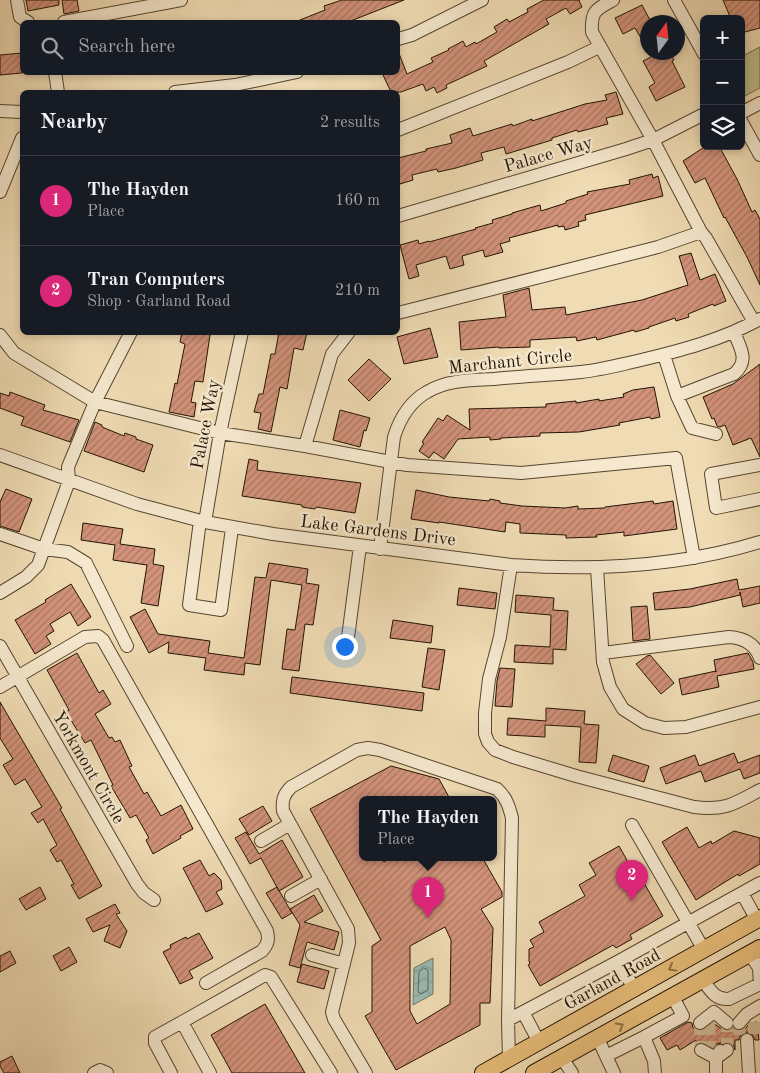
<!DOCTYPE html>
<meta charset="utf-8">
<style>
:root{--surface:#171b24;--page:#242831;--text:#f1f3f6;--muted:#9ea1a6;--line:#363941;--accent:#db2777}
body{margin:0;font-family:"Old Standard TT",serif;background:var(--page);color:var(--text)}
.controls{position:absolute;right:15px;top:15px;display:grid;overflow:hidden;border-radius:8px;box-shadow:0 2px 8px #0003}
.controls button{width:45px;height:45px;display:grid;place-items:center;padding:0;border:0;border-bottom:1px solid var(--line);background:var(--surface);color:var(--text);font:25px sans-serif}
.compass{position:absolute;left:640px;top:15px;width:45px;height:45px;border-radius:50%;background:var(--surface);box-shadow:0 2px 8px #0003;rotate:15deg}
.you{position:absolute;left:344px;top:646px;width:18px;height:18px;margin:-12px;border:4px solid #fff;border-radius:50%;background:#1a73e8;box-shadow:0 0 0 8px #1a73e833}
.badge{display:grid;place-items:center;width:32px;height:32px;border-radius:50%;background:var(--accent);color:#fff;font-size:16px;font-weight:700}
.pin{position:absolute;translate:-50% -41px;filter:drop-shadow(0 1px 2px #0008)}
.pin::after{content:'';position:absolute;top:26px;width:18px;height:15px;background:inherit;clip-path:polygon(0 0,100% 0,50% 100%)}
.popup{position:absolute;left:359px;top:796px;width:138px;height:65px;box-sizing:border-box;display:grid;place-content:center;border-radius:8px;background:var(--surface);filter:drop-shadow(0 1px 4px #0005);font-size:16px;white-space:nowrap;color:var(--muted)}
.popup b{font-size:19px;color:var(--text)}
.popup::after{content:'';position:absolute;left:50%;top:100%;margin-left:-10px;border:10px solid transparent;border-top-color:var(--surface)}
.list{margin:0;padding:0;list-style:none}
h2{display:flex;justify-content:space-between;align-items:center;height:65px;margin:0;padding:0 20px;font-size:21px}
h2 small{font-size:16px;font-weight:400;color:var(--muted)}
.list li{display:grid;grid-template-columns:32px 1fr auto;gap:15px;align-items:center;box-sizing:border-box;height:90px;padding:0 20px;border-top:1px solid var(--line)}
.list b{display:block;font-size:19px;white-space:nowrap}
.list p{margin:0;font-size:16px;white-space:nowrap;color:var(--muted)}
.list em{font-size:16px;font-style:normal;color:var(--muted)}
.icon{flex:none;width:28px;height:28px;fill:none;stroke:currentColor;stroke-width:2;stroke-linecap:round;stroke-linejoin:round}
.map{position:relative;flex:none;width:760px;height:1073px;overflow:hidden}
.search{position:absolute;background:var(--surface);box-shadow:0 2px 8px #0003;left:20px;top:20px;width:380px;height:55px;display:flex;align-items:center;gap:12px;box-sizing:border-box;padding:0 18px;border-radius:8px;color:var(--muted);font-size:19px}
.panel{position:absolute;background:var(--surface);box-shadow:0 2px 8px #0003;left:20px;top:90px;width:380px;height:245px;border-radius:8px}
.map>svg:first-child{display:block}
</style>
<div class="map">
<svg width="760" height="1073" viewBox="0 0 760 1073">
<defs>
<pattern id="water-waves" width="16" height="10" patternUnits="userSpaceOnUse" patternTransform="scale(1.25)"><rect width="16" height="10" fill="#9bbab3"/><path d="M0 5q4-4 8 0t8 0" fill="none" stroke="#859f98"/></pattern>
<pattern id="building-hatch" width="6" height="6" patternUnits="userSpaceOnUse" patternTransform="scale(1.25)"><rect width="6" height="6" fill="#d3937b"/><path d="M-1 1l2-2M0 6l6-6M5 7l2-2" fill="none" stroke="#ab7763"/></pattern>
</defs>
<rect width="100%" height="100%" fill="#f0dcb4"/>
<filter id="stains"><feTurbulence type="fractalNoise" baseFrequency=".004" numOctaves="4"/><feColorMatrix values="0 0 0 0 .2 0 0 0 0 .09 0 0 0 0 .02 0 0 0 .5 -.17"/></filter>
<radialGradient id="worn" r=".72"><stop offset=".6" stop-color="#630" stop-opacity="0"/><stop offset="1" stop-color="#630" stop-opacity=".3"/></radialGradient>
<path fill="#bdbf8b" stroke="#706947" d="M760 47V88L741 98V57Z"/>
<path fill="url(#water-waves)" stroke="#6b776d" d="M433 958V994L413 1005 414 968Z"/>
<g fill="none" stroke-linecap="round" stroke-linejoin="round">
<path stroke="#5e665b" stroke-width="1" d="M424 968 428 970V990L421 994 418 992 419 972Z"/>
</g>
<path fill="url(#building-hatch)" stroke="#221303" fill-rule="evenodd" d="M26 0H59V5L28 11Z
M62 0H77L79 11 64 14Z
M342 0H404L348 22H295L325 10 324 6Z
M544 0H580L579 1 582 7 570 14 566 8 546 19 549 24 484 61 487 66 446 85 447 88 437 93 434 87 426 91 423 84 401 92H391L383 75 388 72H398V51L407 74 433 62 431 58 449 50 448 49 463 41 466 47 475 42 476 44 497 32 494 27 507 19 509 22 528 12 527 9Z
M723 0H760V28L741 33V19H731Z
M642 5 651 22H648V50L635 28 623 34 615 18Z
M649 52H669L674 60 672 61 685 87 656 101 649 87 655 83 643 61 651 57Z
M22 53V73L0 75V55Z
M616 92 623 114 606 118 608 124 578 132 577 130 552 138V140L506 154 504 147 481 153 483 160 456 168 438 172 437 169 412 175 413 180 400 184 398 178V158L426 151V149L452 143 450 135 470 128 473 136 512 124 513 126 532 119V121L585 104 607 100 605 95Z
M706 146H719L737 179 752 212 755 210 760 219V285L747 257 725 217 724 218 705 178 695 183 683 161Z
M652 174 653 178 658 176 663 196 585 215 586 220 578 222 579 226 565 230 564 226 558 227V225L509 238 510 241 500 244 503 252 485 257 483 250 462 256 464 265 450 269 446 256 416 265 419 276 409 279 400 245 418 240 419 244 429 241V242L476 229 475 228 493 223 492 220 512 214V213L540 205 541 211 566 203V201L588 194 587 192 630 184 629 180Z
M691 253 700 280 715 274 726 301 714 306 713 304 688 314 689 317 676 321 675 318 649 327V328L635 332 634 330 597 340 596 337 577 341 576 337 530 340V347L499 348V347L461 350 459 322 506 317 503 295 529 288 532 310 565 307 566 315 611 306 642 300 688 285 679 256Z
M430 328 438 357 404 364 397 337Z
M182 332H199L210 335 203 382 195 381 191 402 196 403 194 417 169 412 175 383 177 384 185 344 180 342Z
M279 332H307L303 350 294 348 287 389 280 387 271 432 258 429 261 413 254 412 259 394H263L271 354H275Z
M369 359 391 379 369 401 348 380Z
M760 364V457L751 438 733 445 725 425 720 427 717 426 714 418 712 419 703 397 733 384Z
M654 387 660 417 651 419 650 417 619 423 620 425 579 432 540 433V436L501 438V439L490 440V437L458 439 444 459 434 452 429 458 419 451 424 443 422 442 438 418 443 421 447 415 470 430 469 409 546 407V404L576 401V403L599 399V401L624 397 623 394 633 390Z
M10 392 45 405 43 410 79 420 70 442 21 425 24 417 0 408V393L9 396Z
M340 410 370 418 366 431 364 430 360 447 333 440Z
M95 422 102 425V427L124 436 125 433 136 437V439L153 445 144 472 84 451Z
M249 459 258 461 257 470 361 483 355 513 316 507 315 509 302 507V505L242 496Z
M6 489 32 499 19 532 0 526V502Z
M416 490 449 497 489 501 490 499 500 501V503L522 506 565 508 578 506V509L605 508V507L653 501 654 504 673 501 677 529 624 536V532L596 535 597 537 566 538V535L520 533V524L506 522 505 532 439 522V523L411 519Z
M83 523 123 529 120 544 155 549 153 564 164 566 158 606 141 603 147 565 113 560 115 545 81 540Z
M269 563 308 569 306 583 319 585 313 625 305 624 299 671 282 669 287 629 295 630 302 585 271 580 260 665 245 663 244 675 204 670 206 658 168 653 169 642 149 653 130 617 145 609 158 634 210 641 208 653 244 658 255 577 266 578Z
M737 579 739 590 760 586V603L743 607 740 592V595L690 607 655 610 653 593 690 589Z
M71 584 91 617 78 626 70 612 50 624 54 631 46 636 51 644 35 654 15 620 46 602 45 600Z
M459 588 497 593 495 609 457 605Z
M516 595 554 598 553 610 568 611 566 650 553 649V664L514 662 515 645 550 647 551 615 515 612Z
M647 606 650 639 633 641 631 607Z
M393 620 433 626 431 643 390 638Z
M428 648 445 650 439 690 422 687Z
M77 653 99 693 103 690 111 704 95 714 109 738 112 737 115 742 120 740 132 766 129 767 144 794 147 792 161 816 181 805 193 829 180 836 181 838 153 854 146 840 149 838 136 815 130 818 111 786 113 785 91 740 85 743 66 712 69 710 47 670Z
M748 653 753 662 754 669 717 676 719 687 682 695 679 679 716 671V672L714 660Z
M650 655 674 683 661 694 636 664 647 656Z
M500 668 515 669 512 707 495 706 497 681Z
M292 677 424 693 422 711 290 693Z
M0 702 62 808 60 809 102 886 79 899 71 885 74 884 61 860 57 862 50 850 57 845 43 819 38 823 31 813 42 807 25 779 15 785 3 765 13 759 0 738Z
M546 708 585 711 584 724 599 725 596 763 579 762 581 727 545 725V737L507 735 508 718 546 721Z
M734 753 738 763 760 755V773L744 779 740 769 705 782 701 771 666 784 660 768 695 755 699 766Z
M613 755 649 766 644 782 608 771Z
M391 766 439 779 450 799H363V857H380L384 862 393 857H482L502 892V897L481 909 493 928 490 1003H480V1025L396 1070 365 1016 372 1012V946L381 940 310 809ZM445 927 451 940 450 1004 417 1024 410 1011V946Z
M263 806 272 821 249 835 239 819Z
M687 827 699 848 711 841 712 844 734 831 760 838V864L739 876 738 874 696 900 662 842Z
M246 832 259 854 282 840 303 877 279 891 261 858 250 864 245 855 235 838Z
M619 846 641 885 644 883 663 916 630 935 632 939 616 948 613 945 540 986 528 965 530 964 529 961V949L534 947 530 940 544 932 539 922 585 896 579 885 596 875 589 863Z
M200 860 209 876 214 873 221 880 222 889 216 892 223 904 206 912 183 868Z
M40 887 46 899 26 910 19 899Z
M277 887 292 913 282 919 266 893Z
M314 895 323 911 304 922 339 932 334 950 307 942 300 968 289 965 300 925 290 909Z
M115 904 120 913 116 914 127 931 120 948 104 941 110 925 93 932 86 919Z
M199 933 213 958 189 971 193 978 180 984 163 952 171 948 170 945 186 937 187 939Z
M69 947 77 962 61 971 53 956Z
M10 951 16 963 0 972V956Z
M302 964 329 971 324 989 297 982Z
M265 1004 305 1073H232L211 1035Z
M688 1022 692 1023 693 1028 697 1030 701 1031 713 1023 725 1031 733 1028 738 1031 745 1029 750 1023 757 1022 759 1040H755L751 1033 746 1032 740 1036 739 1040H735V1050L734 1046 730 1042 716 1044 713 1047 701 1042 696 1043V1040L680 1050 677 1045 667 1050 660 1038Z
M12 1056 20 1073H4L0 1066V1062Z"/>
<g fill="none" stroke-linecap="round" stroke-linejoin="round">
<path stroke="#d1be99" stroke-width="12" stroke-dasharray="12 6" stroke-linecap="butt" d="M754 1022V1040
M700 1023 701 1050
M709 1023 710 1050
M739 1023 740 1040
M727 1050V1023"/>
<defs>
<path id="minor" d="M17 0 20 17 28 22
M613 0C595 10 591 11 592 32L653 140 701 232
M674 0 704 54
M64 22 181 0
M398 39 412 35 482 0
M55 72 58 92
M175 92 235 85 297 72
M0 111 22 112
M741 113 760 103
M741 121 760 155
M398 130 568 62 599 47
M0 192 22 138
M398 216 626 149 653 140 704 114
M398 313 658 247 701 232 706 238 754 322
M0 335 14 353 95 402 220 433 305 446 407 465 521 473 676 458 694 558
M664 355 677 396 692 428 716 434
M677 396 734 374C750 360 740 348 734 332
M305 446 332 354 349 332
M0 455 137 504 205 522 273 534 511 565C595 571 679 567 760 542
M760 465 711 474 716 508 760 499
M200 521 189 605 221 610 232 528
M205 522 220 433 242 332
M0 534 44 549 68 552 86 563 127 646
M380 549 394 437C400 418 409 402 427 392 446 380 472 380 494 379 523 376 552 375 581 372 600 370 619 365 637 361 679 351 722 340 760 319
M511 565 500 637 489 679 485 713V734L488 742 495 750 513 757 576 776 694 807C725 811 734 804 760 790
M597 568 603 662 610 687 623 709 645 723 664 728 686 727 760 707
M0 593 26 577 38 565 69 481 68 467 95 402 131 332
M347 645 360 546
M0 646 137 884 144 893 154 900
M603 653 729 637C743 638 755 643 760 658
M0 687 85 637 98 636 103 640 267 931C269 940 268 944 262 951L206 983
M632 825 704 950
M261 841 290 824
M742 893 757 920
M291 896 321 879
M750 954 759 968 760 984
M312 955 344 964
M619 961 634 989
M703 980C710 990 715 1000 729 999L760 984
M523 1012 539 1042
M508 1020 619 961 760 883
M700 1023 714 1012 727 1023
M739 1023 747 1014 760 1006
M598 1039 614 1073
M747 1040 749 1073
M701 1050 716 1058 720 1051
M606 1056 644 1037
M562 1058 572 1073
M94 1073 100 1070 107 1073
M171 1073 155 1043V1037L182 1022
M210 1073 182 1022 265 975 271 977 331 1073
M366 1073 334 1019 332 1012 349 943 348 929 283 811C282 801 283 795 291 787L357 750 368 748 380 750 497 789C506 797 509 806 512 818L508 1020 509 1059
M655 1073 654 1061 644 1037 683 1016 673 997
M716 1073V1058L727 1050"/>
<path id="major" d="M483 1073 760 918
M534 1073 760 948"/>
</defs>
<use href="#minor" stroke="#56452f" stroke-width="14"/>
<use href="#major" stroke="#221303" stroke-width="18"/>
<use href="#minor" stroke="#f5e8ce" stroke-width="12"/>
<use href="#major" stroke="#e8be7a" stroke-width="16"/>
</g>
<defs><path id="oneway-chevron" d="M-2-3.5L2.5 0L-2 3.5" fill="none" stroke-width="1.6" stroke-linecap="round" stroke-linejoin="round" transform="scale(1.25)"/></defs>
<g stroke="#8f7144">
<use href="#oneway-chevron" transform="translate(672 968) rotate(151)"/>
<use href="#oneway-chevron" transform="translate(620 1026) rotate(-30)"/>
</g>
<g text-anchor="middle" stroke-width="5" stroke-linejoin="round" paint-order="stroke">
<g font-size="18" fill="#221303" stroke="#f5e8ce">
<text transform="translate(548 154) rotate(-16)" y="6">Palace Way</text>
<text transform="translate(510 361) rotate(-6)" y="6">Marchant Circle</text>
<text transform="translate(205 424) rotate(-79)" y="6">Palace Way</text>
<text transform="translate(378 530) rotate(7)" y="6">Lake Gardens Drive</text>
<text transform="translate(89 767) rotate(60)" y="6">Yorkmont Circle</text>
<text transform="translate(612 979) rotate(-29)" y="6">Garland Road</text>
</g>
</g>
<rect width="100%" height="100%" filter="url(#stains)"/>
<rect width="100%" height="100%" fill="url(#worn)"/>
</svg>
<div class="controls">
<button>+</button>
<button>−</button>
<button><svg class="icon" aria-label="layers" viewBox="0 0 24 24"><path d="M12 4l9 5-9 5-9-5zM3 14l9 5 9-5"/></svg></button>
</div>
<svg class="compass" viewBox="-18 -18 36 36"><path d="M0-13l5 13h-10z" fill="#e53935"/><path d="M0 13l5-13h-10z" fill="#9ea1a6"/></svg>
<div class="you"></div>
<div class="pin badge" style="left:428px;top:918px">1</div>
<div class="popup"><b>The Hayden</b>Place</div>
<div class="pin badge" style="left:632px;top:901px">2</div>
<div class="search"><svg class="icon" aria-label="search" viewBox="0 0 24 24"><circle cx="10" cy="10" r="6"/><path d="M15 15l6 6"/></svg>Search here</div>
<section class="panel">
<h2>Nearby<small>2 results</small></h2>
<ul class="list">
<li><span class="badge">1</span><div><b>The Hayden</b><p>Place</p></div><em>160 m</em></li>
<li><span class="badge">2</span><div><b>Tran Computers</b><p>Shop · Garland Road</p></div><em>210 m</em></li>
</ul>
</section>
</div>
